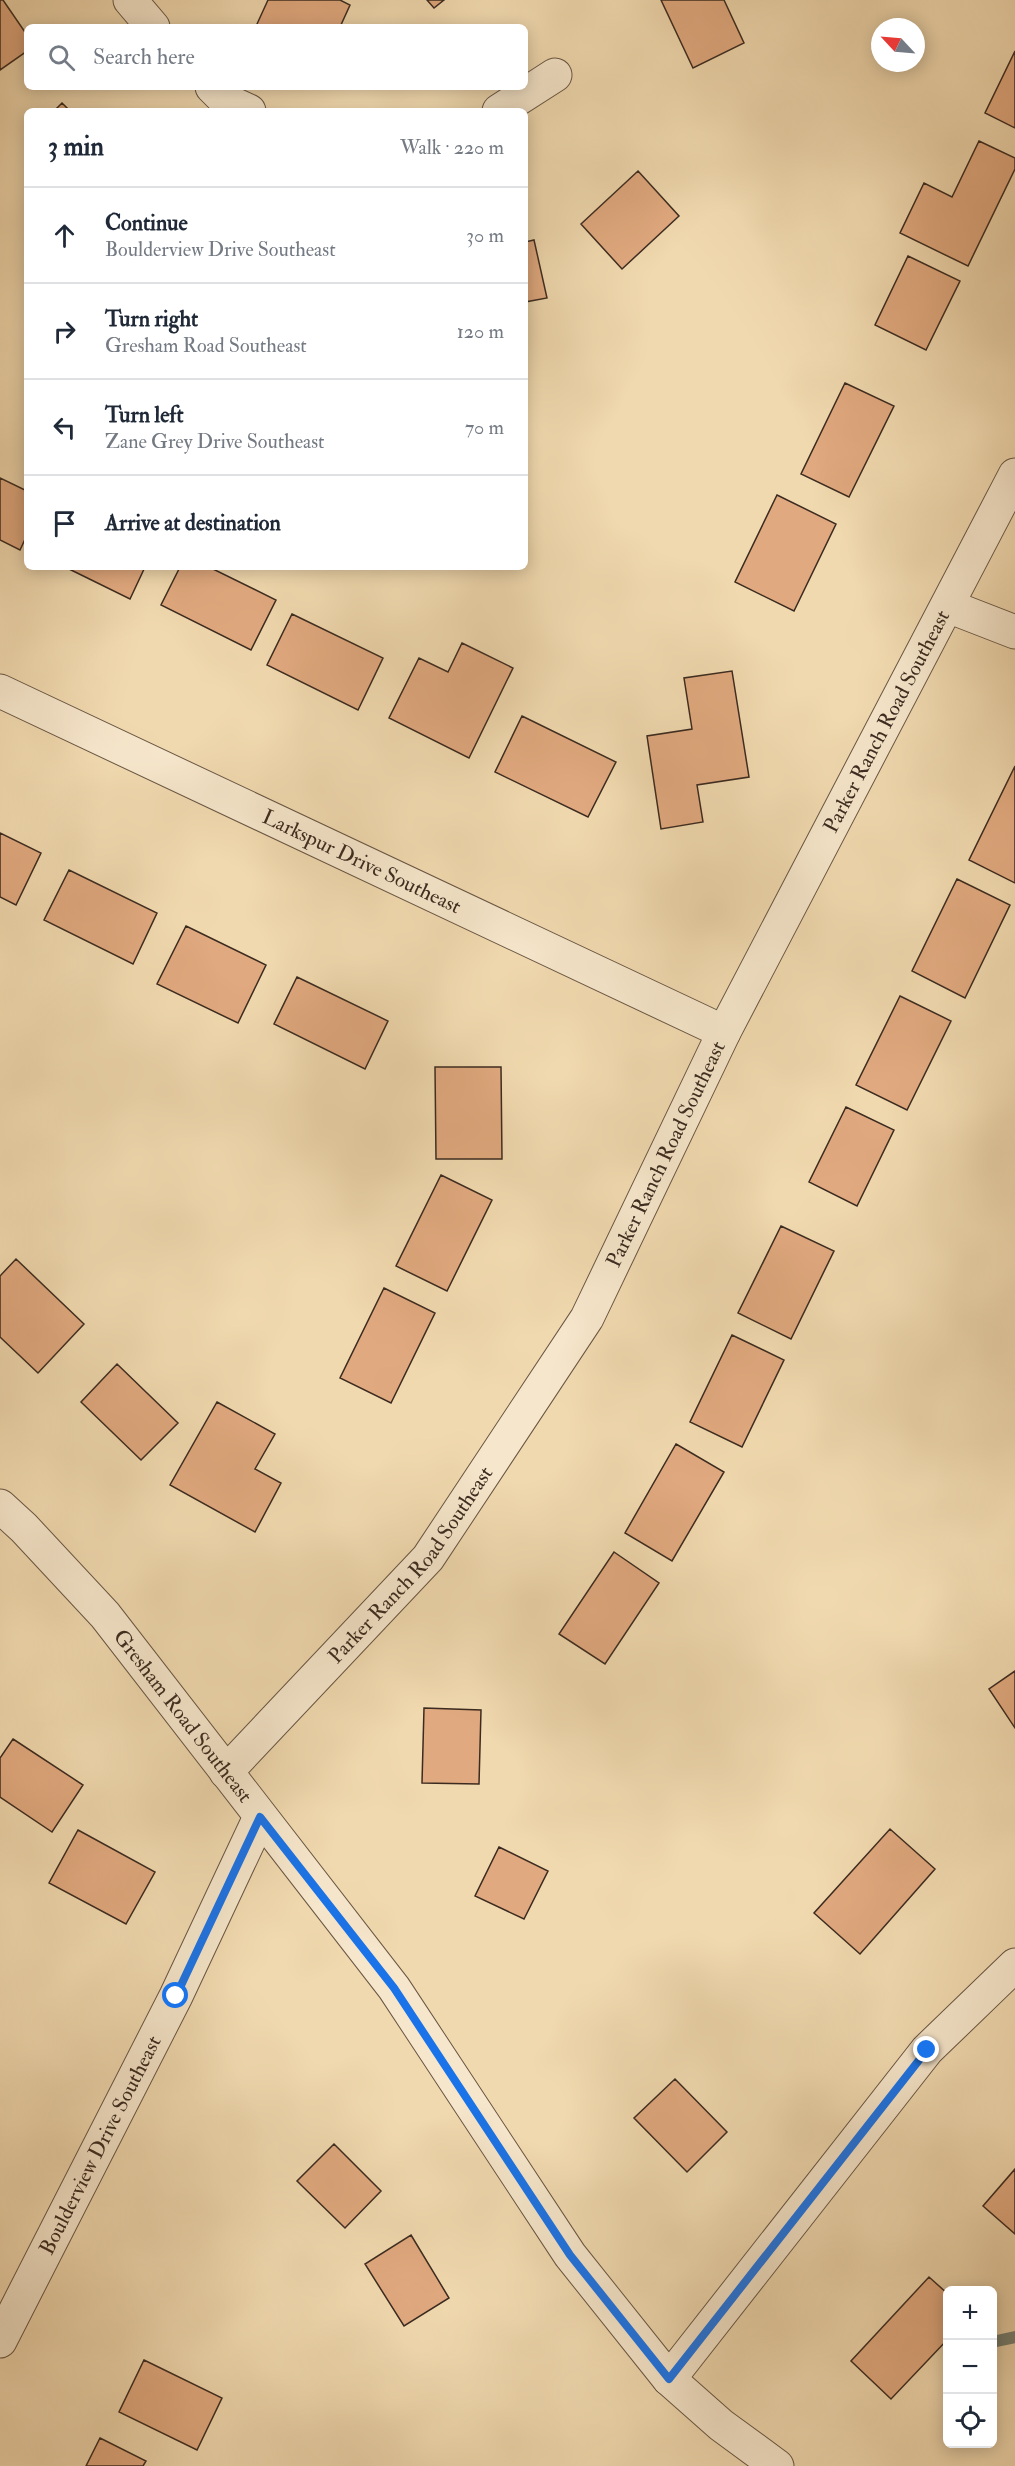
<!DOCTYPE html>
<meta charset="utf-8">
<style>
:root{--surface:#fff;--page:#f2f2f3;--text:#1f2937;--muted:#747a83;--line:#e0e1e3}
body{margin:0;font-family:"IM FELL Double Pica",serif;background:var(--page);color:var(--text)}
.controls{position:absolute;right:18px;bottom:18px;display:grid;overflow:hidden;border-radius:9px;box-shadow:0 3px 15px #0003}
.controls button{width:54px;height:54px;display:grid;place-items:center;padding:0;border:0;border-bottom:2px solid var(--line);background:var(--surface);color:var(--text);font:30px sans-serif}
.compass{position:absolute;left:871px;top:18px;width:54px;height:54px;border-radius:50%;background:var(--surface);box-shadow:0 3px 15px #0003;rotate:296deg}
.stop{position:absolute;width:18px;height:18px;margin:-14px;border:4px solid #1a73e8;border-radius:50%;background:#fff}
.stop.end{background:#1a73e8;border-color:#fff;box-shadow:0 2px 6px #0008}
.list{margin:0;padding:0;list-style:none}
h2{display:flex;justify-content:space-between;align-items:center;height:78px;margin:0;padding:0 24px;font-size:26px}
h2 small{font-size:20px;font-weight:400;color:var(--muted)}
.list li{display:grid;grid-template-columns:39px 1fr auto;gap:18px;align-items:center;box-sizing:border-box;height:96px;padding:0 24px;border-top:2px solid var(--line)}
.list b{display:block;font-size:22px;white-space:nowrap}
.list p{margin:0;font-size:20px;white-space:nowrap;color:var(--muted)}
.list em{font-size:20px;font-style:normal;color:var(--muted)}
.icon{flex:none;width:33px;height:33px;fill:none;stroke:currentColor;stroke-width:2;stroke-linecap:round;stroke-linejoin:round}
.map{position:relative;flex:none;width:1015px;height:2466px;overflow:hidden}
.search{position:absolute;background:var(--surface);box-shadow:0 3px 15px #0003;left:24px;top:24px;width:504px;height:66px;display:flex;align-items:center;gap:15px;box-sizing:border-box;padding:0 21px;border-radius:9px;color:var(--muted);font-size:22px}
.panel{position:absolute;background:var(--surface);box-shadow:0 3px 15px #0003;left:24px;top:108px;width:504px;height:462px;border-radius:9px}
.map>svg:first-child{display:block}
</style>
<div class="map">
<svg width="1015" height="2466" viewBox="0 0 1015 2466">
<rect width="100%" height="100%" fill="#f1d9af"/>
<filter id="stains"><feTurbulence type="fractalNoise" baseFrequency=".00333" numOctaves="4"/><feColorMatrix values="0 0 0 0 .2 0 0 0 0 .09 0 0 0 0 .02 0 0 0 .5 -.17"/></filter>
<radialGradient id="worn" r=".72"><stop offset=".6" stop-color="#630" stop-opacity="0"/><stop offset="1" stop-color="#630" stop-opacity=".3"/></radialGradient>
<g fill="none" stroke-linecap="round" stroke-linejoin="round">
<path stroke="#758175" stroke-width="12" d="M992 2342 1015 2337"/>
</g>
<path fill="#e1a97f" stroke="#3b2b20" stroke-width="1.5" d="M0 0H3L27 35V51L0 70Z
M268 0H340L350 5 340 27H264L257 24Z
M427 0H444L434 8Z
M661 0H724L744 43 693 68Z
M1015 51V128L985 113Z
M62 103 70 111H54Z
M979 141 1015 158V169L968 266 900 233 924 183 952 197Z
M638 171 679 216 622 269 581 224Z
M534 240 547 298 525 302V242Z
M908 256 960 281 926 350 875 325Z
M845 383 894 406 849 497 801 474Z
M0 478 27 491V535L20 550 0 540Z
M777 495 836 524 794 611 735 582Z
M65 567H145L130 599Z
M180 567H209L276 600 251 650 161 605Z
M292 614 383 658 358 710 267 665Z
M462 643 513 668 469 758 389 718 419 658 448 672Z
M732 671 749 777 697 785 703 822 661 829 647 736 692 729 684 678Z
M522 716 616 762 588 817 495 772Z
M1015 766V883L969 860Z
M0 833 41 853 16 905 0 897Z
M69 870 157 913 133 964 44 920Z
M957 879 1010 905 965 998 912 971Z
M186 926 266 965 238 1023 157 984Z
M297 977 388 1021 365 1069 274 1024Z
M900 996 951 1021 907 1110 856 1085Z
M435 1067H501L502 1159H436Z
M846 1107 894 1130 857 1206 809 1182Z
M441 1175 492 1200 447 1291 396 1266Z
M781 1226 834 1251 791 1339 738 1313Z
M16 1259 84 1324 38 1373 0 1337V1276Z
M384 1288 435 1313 391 1403 340 1378Z
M732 1335 784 1360 742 1447 690 1422Z
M117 1364 178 1423 141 1460 81 1402Z
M217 1402 275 1434 255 1469 281 1483 255 1532 170 1485Z
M676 1444 724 1472 672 1561 625 1533Z
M614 1552 659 1583 605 1664 559 1634Z
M1015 1671V1728L989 1689Z
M424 1708 481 1710 479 1784 422 1783Z
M13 1739 83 1785 52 1832 0 1797V1758Z
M890 1829 935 1869 860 1954 814 1913Z
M78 1830 155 1872 126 1924 49 1883Z
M499 1847 548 1871 524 1919 475 1896Z
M675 2079 727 2132 687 2172 634 2118Z
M334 2144 381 2191 345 2228 297 2181Z
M1015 2169V2234L983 2206Z
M411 2235 449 2298 404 2326 365 2264Z
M929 2277 948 2294V2339L891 2399 851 2361Z
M144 2360 222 2398 197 2450 119 2412Z
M100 2438 146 2461 143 2466H86Z"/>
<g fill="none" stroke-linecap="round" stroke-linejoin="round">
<defs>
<g id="minor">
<path d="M130 0 153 27"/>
<path d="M212 87 225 100 249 111"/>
<path d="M499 111 555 75"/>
<path d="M948 606 1015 632"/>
<path id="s1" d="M0 691 724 1032"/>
<path id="s2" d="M0 1506 24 1528 105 1615 394 1988 570 2255 669 2379 721 2425 777 2466"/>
<path id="s3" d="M226 1772 428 1558 587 1318 724 1032 1015 475"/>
<path id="s4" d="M0 2341 176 1996 260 1817"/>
<path d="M669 2379 927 2050 1015 1965"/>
</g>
</defs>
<use href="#minor" stroke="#685644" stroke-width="35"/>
<use href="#minor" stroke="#f6e6cb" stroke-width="33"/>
</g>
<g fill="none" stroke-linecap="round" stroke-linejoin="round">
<path stroke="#1a73e8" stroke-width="8" d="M176 1996 260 1817 394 1988 570 2255 669 2379 927 2050"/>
</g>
<g text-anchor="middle" stroke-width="5" stroke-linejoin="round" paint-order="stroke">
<g font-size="21" fill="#3b2b20" stroke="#f6e6cb">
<text dy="7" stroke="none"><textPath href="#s3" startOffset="1250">Parker Ranch Road Southeast</textPath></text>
<text dy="7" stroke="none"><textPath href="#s1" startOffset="400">Larkspur Drive Southeast</textPath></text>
<text dy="7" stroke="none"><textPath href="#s3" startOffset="764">Parker Ranch Road Southeast</textPath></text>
<text dy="7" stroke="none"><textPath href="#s3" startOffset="278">Parker Ranch Road Southeast</textPath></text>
<text dy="7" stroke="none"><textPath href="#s2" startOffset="279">Gresham Road Southeast</textPath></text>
<text dy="7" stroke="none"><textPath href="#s4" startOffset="220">Boulderview Drive Southeast</textPath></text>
</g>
</g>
<rect width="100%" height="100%" filter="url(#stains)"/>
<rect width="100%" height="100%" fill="url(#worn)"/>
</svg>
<div class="controls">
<button>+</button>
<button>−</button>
<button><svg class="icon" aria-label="locate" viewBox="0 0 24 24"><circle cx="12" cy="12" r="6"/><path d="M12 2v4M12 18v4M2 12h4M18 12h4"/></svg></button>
</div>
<svg class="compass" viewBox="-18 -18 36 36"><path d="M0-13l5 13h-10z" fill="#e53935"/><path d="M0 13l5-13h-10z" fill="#747a83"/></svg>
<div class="stop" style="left:176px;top:1996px"></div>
<div class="stop end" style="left:927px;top:2050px"></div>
<div class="search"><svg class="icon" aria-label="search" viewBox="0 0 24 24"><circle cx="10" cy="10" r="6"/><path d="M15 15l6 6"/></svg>Search here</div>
<section class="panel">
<h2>3 min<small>Walk · 220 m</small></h2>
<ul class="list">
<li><svg class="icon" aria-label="ahead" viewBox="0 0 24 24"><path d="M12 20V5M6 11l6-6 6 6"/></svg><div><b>Continue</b><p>Boulderview Drive Southeast</p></div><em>30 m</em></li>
<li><svg class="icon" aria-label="right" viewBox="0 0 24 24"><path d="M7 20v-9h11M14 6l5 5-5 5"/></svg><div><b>Turn right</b><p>Gresham Road Southeast</p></div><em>120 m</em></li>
<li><svg class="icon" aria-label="left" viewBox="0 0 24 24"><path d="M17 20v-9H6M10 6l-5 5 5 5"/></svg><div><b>Turn left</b><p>Zane Grey Drive Southeast</p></div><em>70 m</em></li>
<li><svg class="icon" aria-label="arrive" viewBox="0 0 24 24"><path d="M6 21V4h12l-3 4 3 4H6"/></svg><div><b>Arrive at destination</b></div></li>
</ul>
</section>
</div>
